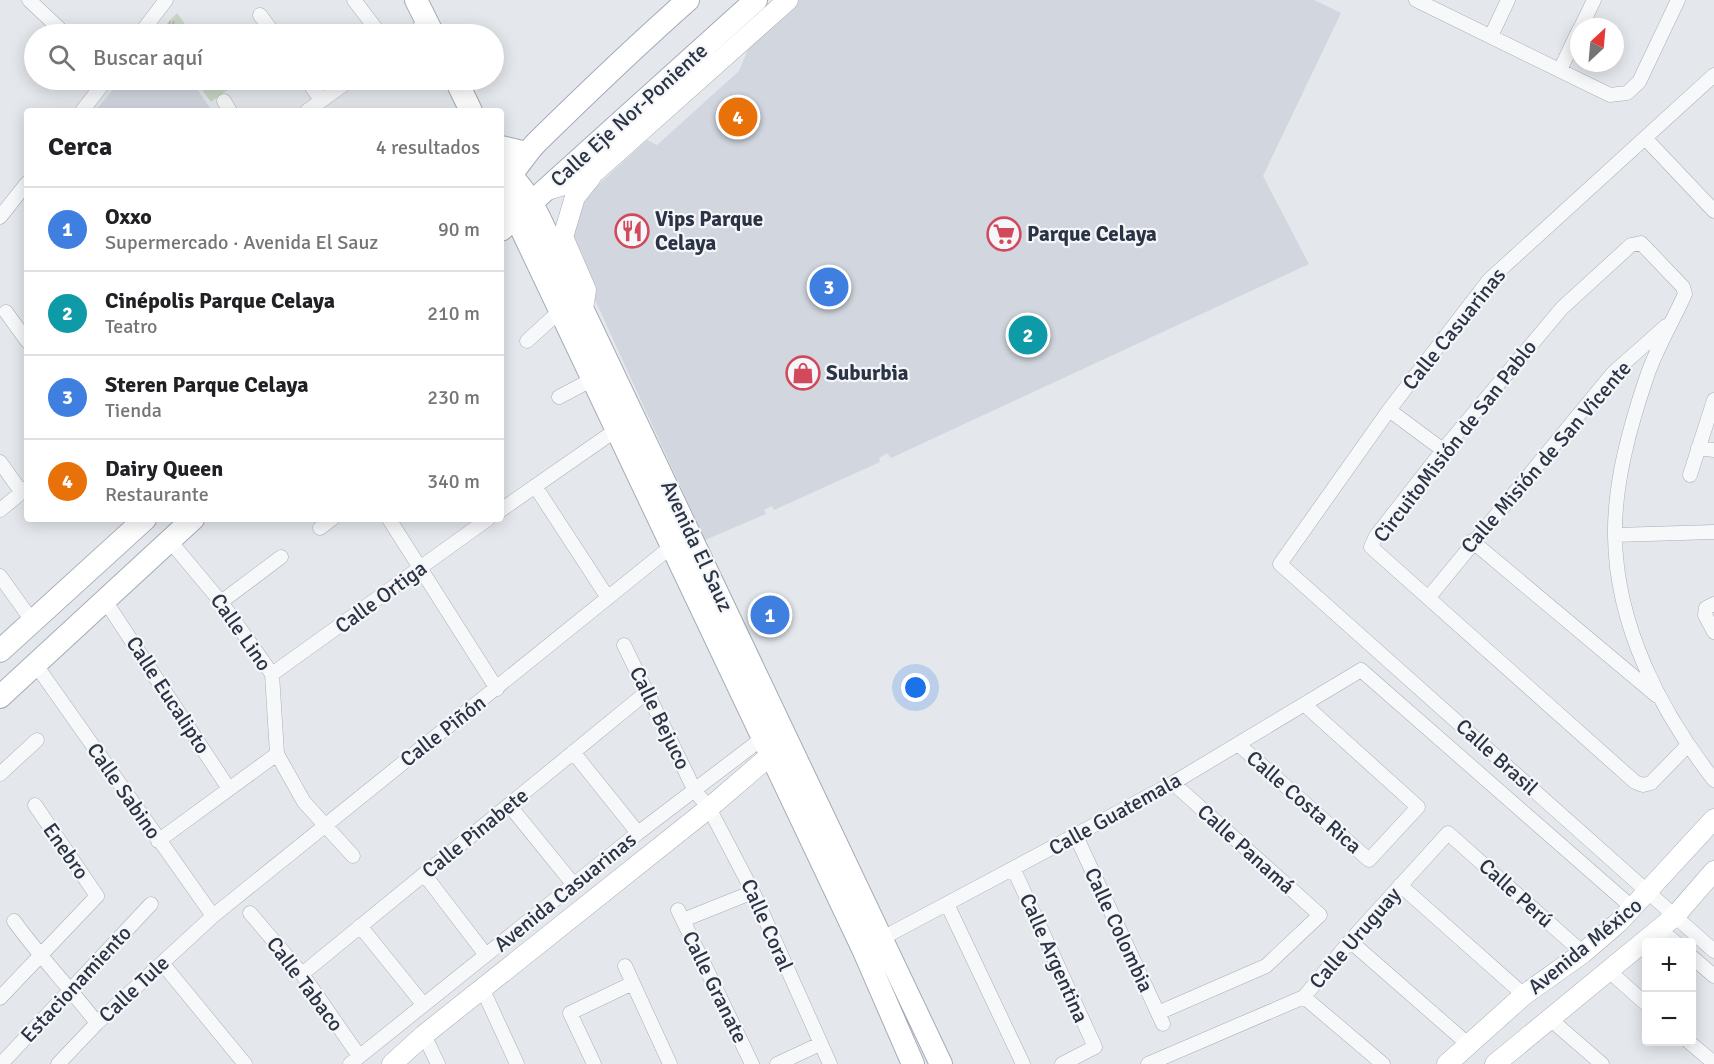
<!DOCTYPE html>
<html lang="es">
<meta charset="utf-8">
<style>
:root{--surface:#fff;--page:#f6f6f6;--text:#202124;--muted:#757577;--line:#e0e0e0;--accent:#d1495b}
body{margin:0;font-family:Signika,sans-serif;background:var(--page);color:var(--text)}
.controls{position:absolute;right:18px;bottom:18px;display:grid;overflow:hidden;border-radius:6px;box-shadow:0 3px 15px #0003}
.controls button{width:54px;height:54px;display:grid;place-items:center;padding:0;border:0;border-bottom:2px solid var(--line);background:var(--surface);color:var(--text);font:30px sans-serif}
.compass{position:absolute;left:1570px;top:18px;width:54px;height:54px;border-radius:50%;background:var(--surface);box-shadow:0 3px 15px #0003;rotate:26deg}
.you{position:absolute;left:916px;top:688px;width:21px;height:21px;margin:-15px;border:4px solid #fff;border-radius:50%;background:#1a73e8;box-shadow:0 0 0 9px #1a73e833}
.badge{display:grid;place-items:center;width:39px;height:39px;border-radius:50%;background:var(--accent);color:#fff;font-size:20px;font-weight:700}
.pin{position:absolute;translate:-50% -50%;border:3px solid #fff;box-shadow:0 2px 6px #0006}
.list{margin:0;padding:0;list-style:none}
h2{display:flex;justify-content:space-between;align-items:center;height:78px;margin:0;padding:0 24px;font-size:26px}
h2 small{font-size:20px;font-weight:400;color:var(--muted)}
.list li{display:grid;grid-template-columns:39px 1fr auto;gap:18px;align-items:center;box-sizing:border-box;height:84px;padding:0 24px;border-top:2px solid var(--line)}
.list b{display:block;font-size:22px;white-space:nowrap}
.list p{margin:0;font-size:20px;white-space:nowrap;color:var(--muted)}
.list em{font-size:20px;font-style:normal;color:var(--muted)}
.icon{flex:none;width:33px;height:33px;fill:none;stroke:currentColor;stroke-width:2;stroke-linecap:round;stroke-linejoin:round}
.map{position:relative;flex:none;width:1714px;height:1064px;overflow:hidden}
.search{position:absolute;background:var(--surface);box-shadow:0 3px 15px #0003;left:24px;top:24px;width:480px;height:66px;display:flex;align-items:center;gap:15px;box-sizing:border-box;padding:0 21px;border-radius:33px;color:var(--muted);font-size:22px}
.panel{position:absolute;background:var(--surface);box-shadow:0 3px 15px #0003;left:24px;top:108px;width:480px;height:414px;border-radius:6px}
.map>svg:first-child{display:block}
</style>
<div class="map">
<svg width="1714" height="1064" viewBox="0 0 1714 1064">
<defs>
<pattern id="park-tufts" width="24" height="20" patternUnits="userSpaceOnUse" patternTransform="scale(1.5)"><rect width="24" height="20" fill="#c9d6c5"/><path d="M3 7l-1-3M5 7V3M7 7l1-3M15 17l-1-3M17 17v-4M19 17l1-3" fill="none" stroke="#adb8ab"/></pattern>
</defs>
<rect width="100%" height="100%" fill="#e4e7ec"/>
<path fill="#d2d6de" d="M796 0H1314L1341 13 1263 176 1309 264 891 458 887 453 879 458 880 462 774 510 772 506 764 510 766 514 705 540 573 252 574 217 586 196 647 140 657 145 739 71 751 42Z
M121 80H191L212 111H95Z"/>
<path fill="url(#park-tufts)" d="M177 13 192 34H163L160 31Z
M195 80H224L230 88 211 102Z"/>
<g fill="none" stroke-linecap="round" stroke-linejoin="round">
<defs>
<path id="street" d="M29 0 65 34
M354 0 380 34
M1416 0 1610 95 1627 93 1639 82 1678 0
M260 15 274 34
M1581 27 1594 0
M140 34 166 0
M412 34 427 22
M1491 36 1508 0
M1560 70 1579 30
M1714 75 1489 280 1389 410 1280 564 1714 951
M307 80 321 100
M224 101 230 111
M82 111 106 80
M307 111 350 80
M1645 138 1714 211
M0 217 27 183
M6 312 27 341
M527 341 561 310
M559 397 593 379
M1389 410 1443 450
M1698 448 1714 450
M0 462 22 493
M1690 475 1714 400
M535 486 608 598
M0 510 27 488
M501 510 616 430
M389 519 497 689
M320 528 332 519
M1615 535 1714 532
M170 541 221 602 272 674 277 754 304 802 353 856
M1472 541 1657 696
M0 576 33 622
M1429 597 1613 373 1666 326
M106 602 229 789
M221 602 281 557
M1714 604 1706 608 1705 615 1714 632
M624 645 695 791 709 808 753 892 830 1064
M36 665 213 916
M272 674 488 519
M1239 745 1369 860 1418 807 1305 705
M1687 746 1651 783 1643 785 1635 782 1371 547 1376 536 1443 450 1562 308 1631 245 1641 243 1683 287 1685 294C1673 321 1657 347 1647 376 1630 426 1614 483 1615 536 1616 625 1660 711 1714 780
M573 752 638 833
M0 774 37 740
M509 805 574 885
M1076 836 1163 1024
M158 841 277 754
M1014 870 1095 1047 1062 1064
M424 874 486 955
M1400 885 1524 995
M948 906 1023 1064
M678 910 752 1064
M250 913 302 974 359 1056
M683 920 753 892
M14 921C40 957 70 988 97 1023
M360 926 423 1004
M1659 929 1675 942
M1350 941 1469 1045
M875 942 1173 783 1361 670 1634 909
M1692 957 1714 976
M162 963 245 1064
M625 966 670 1064
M1609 971 1646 1004
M302 974 647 692
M482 988 517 1064
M1304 997 1383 1064
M0 998 97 896 35 805
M1158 1013 1266 966 1320 915 1173 783
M1550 1019 1602 1064
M424 1035 438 1064
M1689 1042 1714 1063
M1 1064 151 904
M58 1064 97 1023 213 916 672 546
M350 1064 638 833 768 734
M594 1064 570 1013 633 983
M777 1064 820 1044
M1148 1064 1304 997 1350 941 1448 833 1583 953"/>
<path id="secondary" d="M544 191 578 181 596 171 788 0
M583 308 586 290 563 237 575 197 591 177
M392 1064 424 1035 709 808 780 747
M1447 1064 1524 995 1583 953 1619 922 1714 819
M1495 1064 1675 916 1714 871"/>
<path id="primary" d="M416 0 433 34
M456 80 471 111
M501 147 526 153
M501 168C531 187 546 235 562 266L941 1064
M502 183C516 172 524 155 537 142 587 93 636 46 688 0
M501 186 863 949 913 1064
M501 230 756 0
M0 651 145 519
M0 697 193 519"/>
</defs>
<use href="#street" stroke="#a9aeb7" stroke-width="15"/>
<use href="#secondary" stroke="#a9aeb7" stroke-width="21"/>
<use href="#primary" stroke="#a3abb8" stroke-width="24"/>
<use href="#street" stroke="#f7f8fa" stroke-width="14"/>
<use href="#secondary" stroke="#fff" stroke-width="20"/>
<use href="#primary" stroke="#fff" stroke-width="22"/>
</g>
<defs>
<symbol id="restaurant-ring" viewBox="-11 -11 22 22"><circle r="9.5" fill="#f4f6f9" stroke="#d1495b" stroke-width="1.5"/><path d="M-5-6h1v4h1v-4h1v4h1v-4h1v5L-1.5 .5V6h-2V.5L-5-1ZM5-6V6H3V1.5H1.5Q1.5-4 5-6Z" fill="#d1495b"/></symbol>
<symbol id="supermarket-ring" viewBox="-11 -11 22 22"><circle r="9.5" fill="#f4f6f9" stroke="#d1495b" stroke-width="1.5"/><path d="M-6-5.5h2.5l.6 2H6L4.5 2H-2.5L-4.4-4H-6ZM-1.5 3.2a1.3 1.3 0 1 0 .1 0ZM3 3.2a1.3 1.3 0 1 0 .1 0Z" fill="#d1495b"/></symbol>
<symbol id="shop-ring" viewBox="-11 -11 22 22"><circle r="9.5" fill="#f4f6f9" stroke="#d1495b" stroke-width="1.5"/><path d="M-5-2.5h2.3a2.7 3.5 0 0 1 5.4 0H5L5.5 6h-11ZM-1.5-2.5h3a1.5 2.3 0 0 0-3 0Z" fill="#d1495b"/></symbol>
</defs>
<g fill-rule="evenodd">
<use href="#restaurant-ring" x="613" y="212" width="38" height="38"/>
<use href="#supermarket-ring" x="985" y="215" width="38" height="38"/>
<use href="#shop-ring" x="784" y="354" width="38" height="38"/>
</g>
<g text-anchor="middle" stroke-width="4.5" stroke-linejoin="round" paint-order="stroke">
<g font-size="21" fill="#2b3445" stroke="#f4f6f9">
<text transform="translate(629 115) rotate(-42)" y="7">Calle Eje Nor-Poniente</text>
<text transform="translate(1454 329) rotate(-51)" y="7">Calle Casuarinas</text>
<text transform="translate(1455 441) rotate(-52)" y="7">CircuitoMisión de San Pablo</text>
<text transform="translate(1546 457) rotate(-49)" y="7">Calle Misión de San Vicente</text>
<text transform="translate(697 546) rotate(65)" y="7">Avenida El Sauz</text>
<text transform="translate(381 597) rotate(-36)" y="7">Calle Ortiga</text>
<text transform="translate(241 632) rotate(55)" y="7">Calle Lino</text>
<text transform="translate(168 695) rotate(57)" y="7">Calle Eucalipto</text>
<text transform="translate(660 718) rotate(64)" y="7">Calle Bejuco</text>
<text transform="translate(443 731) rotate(-38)" y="7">Calle Piñón</text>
<text transform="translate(1497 757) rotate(42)" y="7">Calle Brasil</text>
<text transform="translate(124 791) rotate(55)" y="7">Calle Sabino</text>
<text transform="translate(1304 802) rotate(41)" y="7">Calle Costa Rica</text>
<text transform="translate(1115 814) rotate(-29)" y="7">Calle Guatemala</text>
<text transform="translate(475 833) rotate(-39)" y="7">Calle Pinabete</text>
<text transform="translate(1246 849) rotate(42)" y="7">Calle Panamá</text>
<text transform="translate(66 851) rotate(55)" y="7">Enebro</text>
<text transform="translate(565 892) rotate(-39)" y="7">Avenida Casuarinas</text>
<text transform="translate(1516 893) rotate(42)" y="7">Calle Perú</text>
<text transform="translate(767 925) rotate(66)" y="7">Calle Coral</text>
<text transform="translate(1119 930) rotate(65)" y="7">Calle Colombia</text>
<text transform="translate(1355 938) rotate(-49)" y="7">Calle Uruguay</text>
<text transform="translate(1585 946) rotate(-39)" y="7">Avenida México</text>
<text transform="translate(1054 958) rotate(66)" y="7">Calle Argentina</text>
<text transform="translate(76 984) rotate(-47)" y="7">Estacionamiento</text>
<text transform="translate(305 984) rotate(53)" y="7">Calle Tabaco</text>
<text transform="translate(715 987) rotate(64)" y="7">Calle Granate</text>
<text transform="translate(134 989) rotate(-43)" y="7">Calle Tule</text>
</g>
<g font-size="21" font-weight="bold" fill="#2b3445" stroke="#f4f6f9" text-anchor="start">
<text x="655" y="226">Vips Parque<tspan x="655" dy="24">Celaya</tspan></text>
<text x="1027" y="241">Parque Celaya</text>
<text x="826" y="380">Suburbia</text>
</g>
</g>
</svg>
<div class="controls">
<button>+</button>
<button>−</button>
</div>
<svg class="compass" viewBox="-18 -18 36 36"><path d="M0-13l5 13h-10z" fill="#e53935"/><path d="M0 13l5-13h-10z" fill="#757577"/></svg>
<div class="you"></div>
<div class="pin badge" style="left:770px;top:615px;background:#3f7fe0">1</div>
<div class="pin badge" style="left:1028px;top:335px;background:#0f9aa8">2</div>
<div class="pin badge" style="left:829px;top:287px;background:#3f7fe0">3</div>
<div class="pin badge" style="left:738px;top:117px;background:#e8710a">4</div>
<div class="search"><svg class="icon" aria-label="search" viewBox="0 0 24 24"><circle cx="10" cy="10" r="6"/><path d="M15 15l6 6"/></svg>Buscar aquí</div>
<section class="panel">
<h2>Cerca<small>4 resultados</small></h2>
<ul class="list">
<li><span class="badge" style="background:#3f7fe0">1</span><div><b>Oxxo</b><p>Supermercado · Avenida El Sauz</p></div><em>90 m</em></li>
<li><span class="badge" style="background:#0f9aa8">2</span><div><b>Cinépolis Parque Celaya</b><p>Teatro</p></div><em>210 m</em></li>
<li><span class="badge" style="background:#3f7fe0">3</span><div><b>Steren Parque Celaya</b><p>Tienda</p></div><em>230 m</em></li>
<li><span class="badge" style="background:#e8710a">4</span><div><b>Dairy Queen</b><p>Restaurante</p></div><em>340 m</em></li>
</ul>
</section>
</div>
